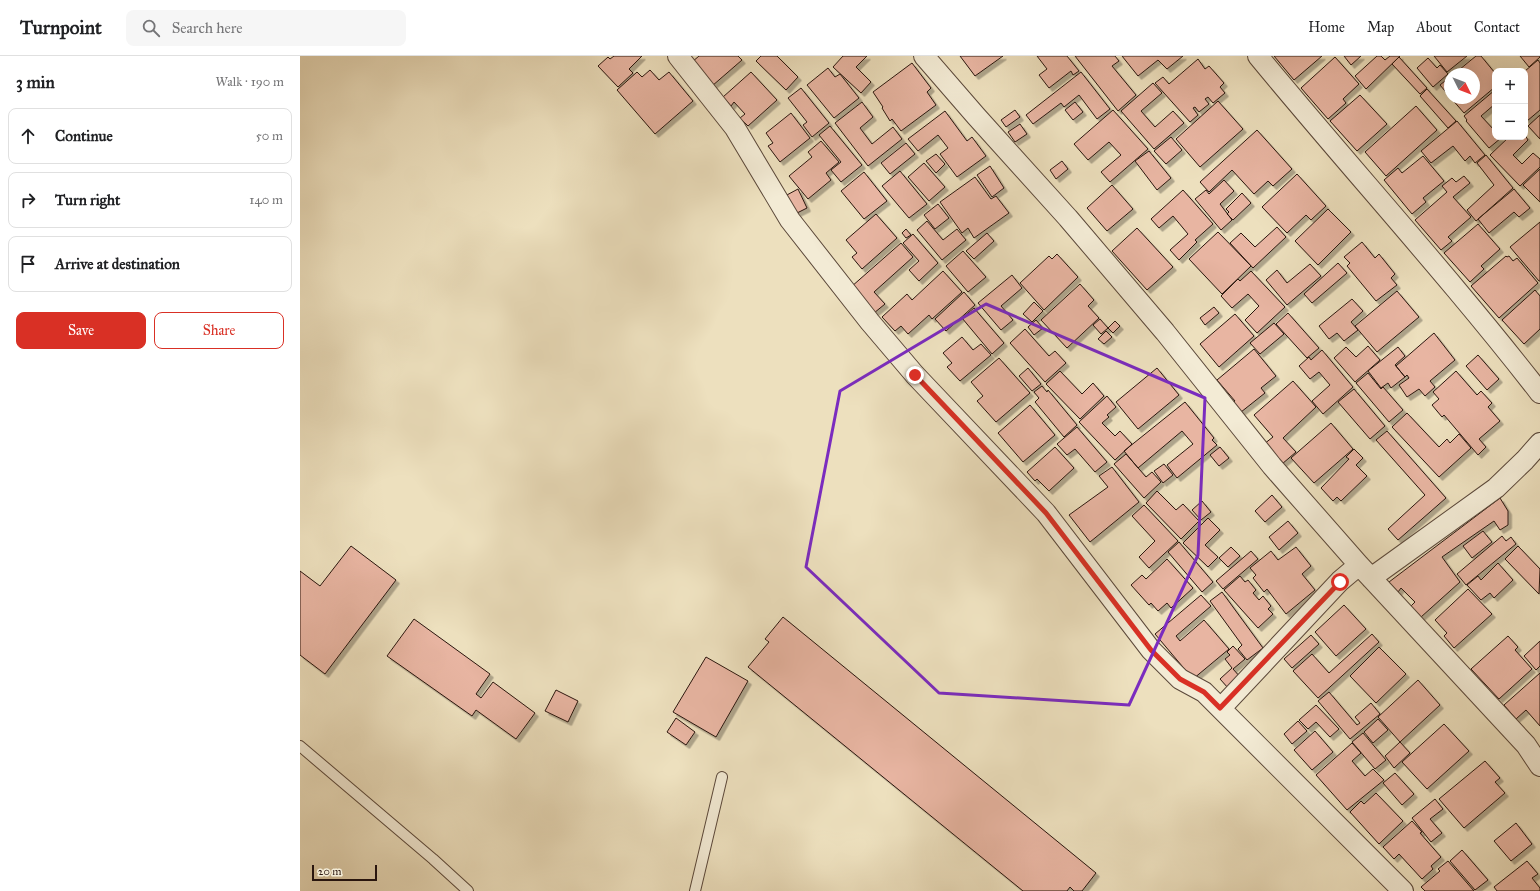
<!DOCTYPE html>
<meta charset="utf-8">
<style>
:root{--surface:#fff;--page:#f6f6f6;--text:#202124;--muted:#757577;--line:#e0e0e0;--accent:#d93025}
body{margin:0;font-family:"IM FELL Great Primer",serif;background:var(--page);color:var(--text)}
.controls{position:absolute;right:12px;top:12px;display:grid;overflow:hidden;border-radius:8px;box-shadow:0 4px 16px #0002}
.controls button{width:36px;height:36px;display:grid;place-items:center;padding:0;border:0;border-bottom:1px solid var(--line);background:var(--surface);color:var(--text);font:20px sans-serif}
.compass{position:absolute;left:1144px;top:12px;width:36px;height:36px;border-radius:50%;background:var(--surface);box-shadow:0 4px 16px #0002;rotate:132deg}
.scale{position:absolute;left:12px;bottom:10px;width:65px;box-sizing:border-box;padding-left:4px;border:2px solid #2a160e;border-top:0;font-size:11px;line-height:14px;white-space:nowrap;color:#2a160e;-webkit-text-stroke:3px #f3ebd5;paint-order:stroke}
.stop{position:absolute;width:12px;height:12px;margin:-9px;border:3px solid #d93025;border-radius:50%;background:#fff}
.stop.end{background:#d93025;border-color:#fff;box-shadow:0 1px 4px #0008}
.list{margin:0;padding:0;list-style:none}
h2{display:flex;justify-content:space-between;align-items:center;height:52px;margin:0;padding:0 16px;font-size:17px}
h2 small{font-size:13px;font-weight:400;color:var(--muted)}
.list li{display:grid;grid-template-columns:26px 1fr auto;gap:12px;align-items:center;box-sizing:border-box;height:56px;margin:0 8px 8px;padding:0 8px;border:1px solid var(--line);border-radius:8px}
.list b{display:block;font-size:15px;white-space:nowrap}
.list em{font-size:13px;font-style:normal;color:var(--muted)}
.actions{display:flex;gap:8px;padding:12px 16px}
.actions a{flex:1;padding:9px 0;border:1px solid var(--accent);border-radius:8px;text-align:center;font-size:14px;color:var(--accent)}
.actions .main{background:var(--accent);color:#fff}
.icon{flex:none;width:22px;height:22px;fill:none;stroke:currentColor;stroke-width:2;stroke-linecap:round;stroke-linejoin:round}
.map{position:relative;flex:none;width:1240px;height:835px;overflow:hidden}
header{display:flex;align-items:center;gap:24px;box-sizing:border-box;height:56px;padding:0 20px;background:var(--surface);border-bottom:1px solid var(--line)}
header strong{font-size:19px}
nav{display:flex;gap:22px;margin-inline-start:auto;font-size:14px}
.search{width:280px;height:36px;background:var(--page);display:flex;align-items:center;gap:10px;box-sizing:border-box;padding:0 14px;border-radius:8px;color:var(--muted);font-size:15px}
main{display:flex}
aside{flex:1;background:var(--surface)}
.map>svg:first-child{display:block}
</style>
<header>
<strong>Turnpoint</strong>
<div class="search"><svg class="icon" aria-label="search" viewBox="0 0 24 24"><circle cx="10" cy="10" r="6"/><path d="M15 15l6 6"/></svg>Search here</div>
<nav><a>Home</a><a>Map</a><a>About</a><a>Contact</a></nav>
</header>
<main>
<aside>
<h2>3 min<small>Walk · 190 m</small></h2>
<ul class="list">
<li><svg class="icon" aria-label="ahead" viewBox="0 0 24 24"><path d="M12 20V5M6 11l6-6 6 6"/></svg><div><b>Continue</b></div><em>50 m</em></li>
<li><svg class="icon" aria-label="right" viewBox="0 0 24 24"><path d="M7 20v-9h11M14 6l5 5-5 5"/></svg><div><b>Turn right</b></div><em>140 m</em></li>
<li><svg class="icon" aria-label="arrive" viewBox="0 0 24 24"><path d="M6 21V4h12l-3 4 3 4H6"/></svg><div><b>Arrive at destination</b></div></li>
</ul>
<div class="actions"><a class="main">Save</a><a>Share</a></div>
</aside>
<div class="map">
<svg width="1240" height="835" viewBox="0 0 1240 835">
<defs>
<filter id="shadow"><feDropShadow dx="3.5" dy="3.5" stdDeviation="0" flood-color="#0004"/></filter>
</defs>
<rect width="100%" height="100%" fill="#ede0be"/>
<filter id="stains"><feTurbulence type="fractalNoise" baseFrequency=".005" numOctaves="4"/><feColorMatrix values="0 0 0 0 .2 0 0 0 0 .09 0 0 0 0 .02 0 0 0 .5 -.17"/></filter>
<radialGradient id="worn" r=".72"><stop offset=".6" stop-color="#630" stop-opacity="0"/><stop offset="1" stop-color="#630" stop-opacity=".3"/></radialGradient>
<path fill="#e8b5a2" stroke="#2a160e" filter="url(#shadow)" d="M314 0H342L329 13 333 17 318 31 298 10 308 1 310 3Z
M399 0H438L442 4 412 30 392 6Z
M461 0H477L498 21 486 34 456 5Z
M543 0H567L556 11 571 26 561 37 533 11Z
M660 0H703L675 20Z
M737 0H767L779 15 773 19 771 15 749 32 739 19 747 13Z
M775 0H815L819 5 812 10 836 39 818 55Z
M822 0H883L867 13 858 4 838 20Z
M974 0H1022L994 24Z
M1044 0H1061L1051 9Z
M1077 0H1081L1085 4 1090 0H1100L1066 33 1055 20Z
M1134 0H1167L1147 16Z
M1176 0H1181L1195 17V31L1164 57 1151 42H1174V18H1154Z
M1220 0H1240V1L1229 11Z
M1035 1 1059 28 1043 43 1046 47 1028 63 1001 32Z
M1099 1 1127 32 1120 38 1092 8Z
M1128 2 1137 12 1140 9 1148 18 1133 31 1117 12Z
M898 3 905 13 909 10 924 27 920 31 925 37 913 47 908 41 905 43 909 48 899 56 895 51 893 52 898 59 890 66 855 27 863 21 869 28Z
M1238 4 1240 7V54L1227 65 1225 62V15Z
M612 7 631 32 627 36 636 49 601 75 592 63 590 65 582 52 583 51 573 36Z
M528 12 535 21 540 18 559 42 534 62 507 29Z
M350 14 359 24 369 16 393 45 355 78 317 34 337 16 342 21Z
M451 16 477 44 448 70 440 62 445 58 434 46 431 50 423 41Z
M781 16 810 53 797 63 779 39 764 51 761 47 733 68 726 59Z
M1150 21V41L1140 29Z
M853 27 862 37 841 55 855 71 873 55 884 67 854 93 821 55Z
M501 32 529 67 512 81 503 69 507 66 488 42Z
M1127 33 1156 65 1148 72 1120 40Z
M1195 34V48L1181 60 1195 75V81L1201 82 1189 92 1166 65 1167 64 1164 60Z
M1060 39 1087 68 1057 95 1030 65Z
M918 45 943 73 900 111 876 83Z
M562 46 573 61 560 72 572 88 593 71 602 83 568 110 535 67Z
M775 46 783 56 773 64 765 54Z
M1116 50 1137 74 1086 120 1065 96Z
M715 54 720 61 706 71 701 64Z
M813 54 848 93 810 126 801 116 821 99 809 86 788 104 774 88Z
M645 55 667 85 672 81 686 100 657 121 640 98 648 92 638 79 618 95 608 83Z
M491 57 510 82 480 106 468 90 473 87 466 77Z
M1240 59V83L1228 70Z
M1157 65 1185 99 1175 107 1170 100 1165 105 1153 90 1131 107 1121 95Z
M720 68 727 78 715 86 708 76Z
M530 70 562 109 541 126 531 114 541 106 519 79Z
M957 74 992 113 973 130 968 125 954 138 932 114 909 136 900 126Z
M1225 79 1228 84 1213 99 1222 108 1233 97 1240 103V111L1220 130 1190 99 1209 81H1225Z
M871 81 882 94 866 108 854 95Z
M521 85 539 106 526 117 531 124 508 143 489 120 512 101 508 96Z
M606 87 615 98 590 118 581 107Z
M849 95 871 122 857 134 835 105Z
M636 98 645 108 636 117 626 105Z
M1186 99 1213 132 1176 165 1167 154 1194 129 1177 107Z
M1123 100 1144 125 1123 142 1126 146 1112 158 1084 124 1098 112 1102 117Z
M762 105 768 113 756 123 750 114Z
M624 107 645 131 629 145 608 121Z
M690 110 704 132 692 141 677 119Z
M1240 113V146L1223 129Z
M600 115 627 148 609 162 582 130Z
M564 116 587 145 564 163 541 135Z
M997 118 1026 150 1011 164 1006 159 987 177 962 151Z
M1164 120 1170 127 1153 141 1171 161 1148 181 1152 185 1141 194 1115 164 1147 136 1142 130 1152 122 1156 126Z
M675 121 691 143 696 140 709 157 674 182 668 172 662 177 640 146Z
M924 124 934 135 920 148 932 164 921 174 895 143 906 134 909 138Z
M812 129 833 153 807 175 787 152Z
M498 133 507 152 495 158 485 140Z
M1214 133 1230 152 1219 161 1214 156 1189 177 1178 163Z
M883 134 913 168 895 184 897 186 879 204 870 194 888 178 873 160 859 172 851 163Z
M942 137 951 147 933 164 927 158 929 156 926 153Z
M638 148 649 162 635 173 624 159Z
M1028 153 1051 176 1018 209 995 185Z
M576 158 597 182 562 213 552 201 557 197 546 184Z
M627 165 643 184 657 173 666 184 642 204 617 174Z
M1240 166V225H1239L1210 191Z
M1178 168 1200 193 1181 210 1184 213 1170 226 1144 197Z
M977 171 986 181 953 212 930 187 941 177 955 191Z
M837 172 873 211 847 234 812 195Z
M606 173 611 179 606 182 602 177Z
M918 176 951 210 922 238 889 203Z
M687 177 694 185 674 203 666 195Z
M613 178 638 207 619 225 609 214 619 205 603 187Z
M1062 186 1075 202 1079 198 1095 218 1091 222 1097 229 1076 245 1047 210 1050 207 1044 201Z
M601 187 613 201 574 236 585 248 574 257 551 231Z
M663 195 686 221 668 236 646 210Z
M757 198 778 221 744 254 720 227 749 200 752 203Z
M1206 200 1207 201 1209 200 1213 205 1217 202 1238 227 1199 262 1171 230Z
M1038 207 1047 217 1012 247 1004 238Z
M1010 208 1021 220 987 249 966 224 977 214 987 227Z
M643 215 662 236 632 263 629 259 608 278 601 270 595 275 582 261 607 238 612 244Z
M951 215 985 251 957 277 945 264 959 250 948 238 932 252 921 240 938 223 940 225Z
M712 219 722 232 701 250 713 264 701 274 678 247Z
M780 228 794 244 788 250 799 262 767 292 741 264Z
M1235 234 1240 240V273L1224 288 1202 264Z
M1097 235 1119 261 1077 296 1055 270Z
M664 236 675 249 646 275 635 263Z
M1052 243 1063 255 1051 266 1058 274 1044 285 1037 277 1029 283 1019 270Z
M734 246 743 255 732 266 723 258Z
M914 251 919 257 905 269 900 262Z
M674 252 704 287 692 298 662 262Z
M988 257 1019 292 1007 302 976 268Z
M935 258 954 280 919 311 900 288Z
M800 263 808 272 801 278 793 269Z
M736 264 743 272 734 279 728 271Z
M815 265 820 270 813 277 808 272Z
M974 267 984 278 960 298 950 287Z
M725 273 749 300 755 295 766 307 745 326 710 287Z
M806 275 812 281 804 288 798 283Z
M1134 277 1155 304 1130 325 1135 331 1125 340 1119 333 1107 341 1099 329 1109 322 1107 319 1105 321 1096 310Z
M662 281 673 294 681 288 691 299 660 325 647 311 652 307 643 297Z
M1068 290 1080 304 1055 326 1034 302 1046 291 1056 301Z
M1098 291 1105 300 1095 309 1105 321 1091 332 1088 327 1081 332 1068 315Z
M954 293 976 320 961 332 965 337 936 360 933 347 935 345 917 324Z
M1022 294 1053 331 1023 358 1012 345 1030 329 1019 316 1010 323 999 310 1009 301 1011 304Z
M1178 299 1199 323 1187 334 1166 310Z
M699 302 730 337 696 366 677 345 683 340 671 326Z
M728 312 741 328 732 335 719 320Z
M857 312 879 339 838 373 816 346Z
M760 315 782 338 793 327 804 340 780 363 746 328Z
M1156 315 1177 339 1181 335 1192 347 1188 351 1200 365 1179 383 1186 391 1178 399 1144 359 1142 361 1132 349 1139 343 1133 336Z
M1068 317 1081 333 1083 331 1103 354 1089 366 1056 327Z
M993 325 1016 351 983 382 996 396 982 408 964 388 973 381 954 359Z
M742 330 747 336 748 334 777 369 764 381 735 346 739 342 734 336Z
M1054 333 1085 370 1070 383 1038 346Z
M807 340 816 351 807 359 809 361 802 367 815 380 820 375 832 388 815 404 779 366Z
M885 346 914 382 912 384 917 389 877 422 867 409 893 388 882 375 838 412 824 395Z
M730 349 755 379 723 406 698 377Z
M1107 357 1139 391 1147 383 1150 387 1159 378 1171 392 1139 421 1092 371Z
M1031 367 1053 393 1014 427 991 402Z
M777 371 807 406 795 416 775 393 767 399 757 388Z
M1087 375 1146 442 1098 484 1088 473 1125 439 1076 384Z
M755 391 774 412 749 435 737 423 735 425 727 416Z
M920 391 929 402 919 410 910 399Z
M1054 393 1063 402 1056 409 1067 420 1041 445 1037 441 1033 445 1021 432 1049 403 1046 401Z
M826 398 846 421 852 416 861 426 844 442 814 408Z
M864 408 873 419 863 427 854 415Z
M812 411 839 446 790 486 769 459 808 431 799 420Z
M857 435 876 454 883 448 899 465 881 483 846 447Z
M972 439 982 451 965 466 955 455Z
M1200 442 1208 455V469L1200 474 1194 465 1142 501 1160 526 1121 561 1111 550 1115 546 1101 532 1098 536 1089 526Z
M902 445 911 456 901 464 892 454Z
M844 449 878 485 849 512 839 501 855 485 832 460Z
M908 462 920 474 905 489 918 501 908 511 883 487Z
M988 465 998 477 979 494 969 481Z
M1183 475 1192 486 1172 502 1163 490Z
M1202 480 1206 485 1211 481 1216 488 1166 529 1157 518Z
M879 486 913 526 902 536 868 496Z
M51 490 96 524 25 618 0 599V515L20 530Z
M1218 490 1240 513 1239 538 1205 503Z
M931 491 940 500 928 511 919 502Z
M996 491 1011 510 1002 518 1015 534 986 558 967 533 964 536 953 522 956 519 950 512 971 495 978 504Z
M951 495 958 503 923 533 916 525Z
M867 503 893 532 871 552 867 547 858 555 851 547 849 549 831 529 842 519 846 523Z
M1198 507 1213 524 1194 542 1190 537 1181 544 1167 529 1178 520 1181 524Z
M940 520 945 526 948 524 956 534 953 537 959 544 963 540 971 550 968 553 973 558 958 572 924 534Z
M1168 533 1192 558 1154 592 1144 580 1147 577 1135 564Z
M922 536 963 592 947 604 938 593 942 589 910 545Z
M901 539 911 550 876 580 880 585 904 564 929 593 893 623 855 578Z
M1044 549 1066 573 1036 600 1015 576Z
M483 561 796 817 782 835H774L770 831 767 835H723L448 611 469 586 465 583Z
M114 563 190 618 176 638 181 642 193 626 235 657 216 683 176 654 172 660 87 600Z
M1072 578 1079 586 1018 642 993 615 1012 598 1029 617Z
M1011 579 1019 588 992 612 984 603Z
M1208 580 1218 591 1215 594 1232 613 1199 643 1171 613Z
M1240 585V610L1236 614 1224 600Z
M933 590 945 603 933 613 941 622 929 633 920 623 932 612 925 603 930 599 927 596Z
M1079 591 1106 618 1076 647 1050 620Z
M406 601 448 625 416 681 373 656Z
M1240 617V670L1226 654 1216 663 1204 649Z
M1118 624 1140 649 1100 686 1078 661Z
M256 634 278 645 268 666 245 655Z
M1029 636 1057 669 1060 667 1055 661 1071 647 1080 658 1050 683 1018 645Z
M1016 649 1039 673 1030 681 1016 666 1008 673 999 664Z
M376 662 395 676 386 689 367 676Z
M1078 663 1088 674 1073 687 1064 676Z
M998 665 1007 675 992 688 984 678Z
M1144 668 1169 695 1127 733 1102 706Z
M1015 675 1033 696 1012 714 994 694Z
M1063 677 1086 704 1075 713 1052 686Z
M1100 686 1110 697 1094 712 1085 700Z
M1052 687 1061 697 1052 705 1065 720 1073 713 1084 724 1047 754 1016 719Z
M1185 705 1200 722 1195 726 1205 737 1164 772 1139 743Z
M1095 717 1114 738 1102 749 1083 727Z
M1076 737 1103 765 1079 788 1050 756 1061 745 1064 748Z
M1135 743 1143 753 1130 763 1142 777 1131 786 1112 762Z
M1112 765 1122 776 1120 777 1141 801 1131 810 1133 813 1122 823 1099 798 1094 803 1083 791Z
M1216 767 1232 788 1211 805 1194 785Z
M1162 794 1188 824 1175 834 1150 805Z
M1148 805 1174 835H1125L1121 831 1140 815 1138 813Z
M1227 805 1238 818 1232 822 1240 832V835H1197L1194 831Z"/>
<g fill="none" stroke-linecap="round" stroke-linejoin="round">
<defs>
<path id="lane" d="M0 690 133 803 168 835
M395 835 422 721"/>
<path id="street" d="M378 0 435 72 490 164 570 266 615 319 746 457 851 594 880 623 904 636 1103 835
M624 0 676 60 768 162 865 276 972 410 1059 509 1226 689 1240 710
M958 0C1051 113 1150 221 1240 337
M1071 522 1196 432 1225 404 1240 387
M921 652 1040 525 1059 509"/>
</defs>
<use href="#lane" stroke="#5b483a" stroke-width="12"/>
<use href="#street" stroke="#5b483a" stroke-width="22"/>
<use href="#lane" stroke="#f3ebd5" stroke-width="10"/>
<use href="#street" stroke="#f3ebd5" stroke-width="20"/>
</g>
<g fill="none" stroke-linecap="round" stroke-linejoin="round">
<path stroke="#d93025" stroke-width="5" d="M615 319 746 457 851 594 880 623 904 636 920 652 1040 526"/>
</g>
<path fill="none" stroke="#7b2cbf" stroke-width="3" stroke-linejoin="round" d="M686 248 905 342 898 499 829 649 639 637 506 511 540 335Z"/>
<rect width="100%" height="100%" filter="url(#stains)"/>
<rect width="100%" height="100%" fill="url(#worn)"/>
</svg>
<div class="controls">
<button>+</button>
<button>−</button>
</div>
<svg class="compass" viewBox="-18 -18 36 36"><path d="M0-13l5 13h-10z" fill="#e53935"/><path d="M0 13l5-13h-10z" fill="#757577"/></svg>
<div class="scale">20 m</div>
<div class="stop" style="left:1040px;top:526px"></div>
<div class="stop end" style="left:615px;top:319px"></div>
</div>
</main>
